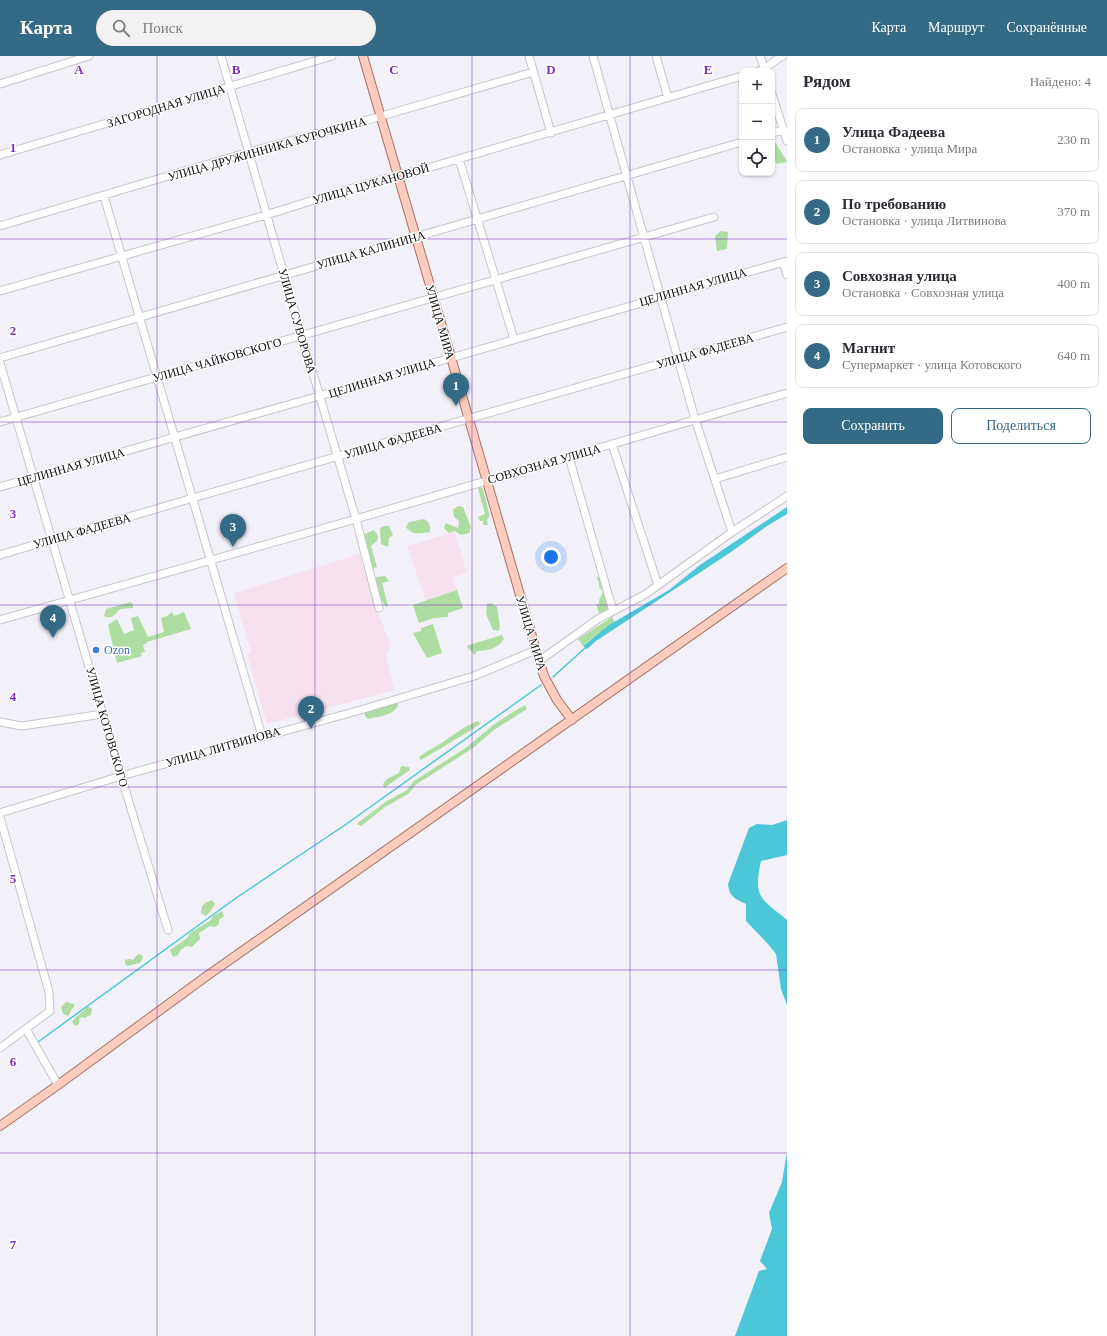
<!DOCTYPE html>
<html lang="ru">
<meta charset="utf-8">
<style>
:root{--surface:#fff;--page:#f2f2f3;--text:#2b2b33;--muted:#7c7c81;--line:#e1e1e2;--accent:#346a85}
body{margin:0;font-family:"Times New Roman",serif;background:var(--page);color:var(--text)}
.controls{position:absolute;right:12px;top:12px;display:grid;overflow:hidden;border-radius:8px;box-shadow:0 1px 3px #0004}
.controls button{width:36px;height:36px;display:grid;place-items:center;padding:0;border:0;border-bottom:1px solid var(--line);background:var(--surface);color:var(--text);font:20px sans-serif}
.you{position:absolute;left:551px;top:501px;width:14px;height:14px;margin:-10px;border:3px solid #fff;border-radius:50%;background:#1a73e8;box-shadow:0 0 0 6px #1a73e833}
.badge{display:grid;place-items:center;width:26px;height:26px;border-radius:50%;background:var(--accent);color:#fff;font-size:13px;font-weight:700}
.pin{position:absolute;translate:-50% -33px;filter:drop-shadow(0 1px 2px #0008)}
.pin::after{content:'';position:absolute;top:21px;width:14px;height:12px;background:inherit;clip-path:polygon(0 0,100% 0,50% 100%)}
.list{margin:0;padding:0;list-style:none}
h2{display:flex;justify-content:space-between;align-items:center;height:52px;margin:0;padding:0 16px;font-size:17px}
h2 small{font-size:13px;font-weight:400;color:var(--muted)}
.list li{display:grid;grid-template-columns:26px 1fr auto;gap:12px;align-items:center;box-sizing:border-box;height:64px;margin:0 8px 8px;padding:0 8px;border:1px solid var(--line);border-radius:8px}
.list b{display:block;font-size:15px;white-space:nowrap}
.list p{margin:0;font-size:13px;white-space:nowrap;color:var(--muted)}
.list em{font-size:13px;font-style:normal;color:var(--muted)}
.actions{display:flex;gap:8px;padding:12px 16px}
.actions a{flex:1;padding:9px 0;border:1px solid var(--accent);border-radius:8px;text-align:center;font-size:14px;color:var(--accent)}
.actions .main{background:var(--accent);color:#fff}
.icon{flex:none;width:22px;height:22px;fill:none;stroke:currentColor;stroke-width:2;stroke-linecap:round;stroke-linejoin:round}
.map{position:relative;flex:none;width:787px;height:1280px;overflow:hidden}
header{display:flex;align-items:center;gap:24px;box-sizing:border-box;height:56px;padding:0 20px;background:var(--accent);color:#fff}
header strong{font-size:19px}
nav{display:flex;gap:22px;margin-inline-start:auto;font-size:14px}
.search{width:280px;height:36px;background:var(--page);display:flex;align-items:center;gap:10px;box-sizing:border-box;padding:0 14px;border-radius:22px;color:var(--muted);font-size:15px}
main{display:flex}
aside{flex:1;background:var(--surface)}
.map>svg:first-child{display:block}
</style>
<header>
<strong>Карта</strong>
<div class="search"><svg class="icon" aria-label="search" viewBox="0 0 24 24"><circle cx="10" cy="10" r="6"/><path d="M15 15l6 6"/></svg>Поиск</div>
<nav><a>Карта</a><a>Маршрут</a><a>Сохранённые</a></nav>
</header>
<main>
<div class="map">
<svg width="787" height="1280" viewBox="0 0 787 1280">
<rect width="100%" height="100%" fill="#f2f1f9"/>
<path fill="#f6e1ef" d="M455 476 467 517 453 521 457 534 426 545 407 490Z
M360 498 380 562 391 590 386 601 395 634 267 668 247 598 251 597 234 537Z"/>
<path fill="#addda0" d="M773 83 787 105V106L777 108 772 100Z
M721 175 728 176 727 193 717 195 715 180Z
M480 430 483 433 489 457 490 459 487 464 488 469H483V465H480L478 461 485 458 478 433Z
M458 450 463 451 471 471 469 477 461 479 455 475 449 477 444 472 446 467 458 472 459 465 454 461 453 454Z
M424 463C430 466 430 470 430 476 420 477 412 480 406 471L409 466Z
M384 470H389L393 479 389 482 388 491 381 488 380 472Z
M374 474 378 480 377 485 371 490 377 511 373 512 366 500 363 479Z
M385 520 389 525 382 527 388 550 386 551 379 540V532L376 527V521Z
M601 520 609 550 607 555 599 557 596 548H599V544L603 536 599 531C600 527 597 525 597 521Z
M457 534 463 552 448 557V561L434 562 419 567 413 549Z
M131 546 133 549V552L120 553C115 558 112 564 104 560L106 553Z
M491 547 497 551 500 570 499 575 493 574 486 558 487 548Z
M172 556 174 560 184 556 191 573 147 586V587L143 589 145 596 141 597 142 600 117 607 108 569 117 563 124 578 134 574 131 562 138 560 148 581 164 576 161 562 167 560Z
M612 561 615 566 588 585 583 590 578 583Z
M433 568 442 597 427 602 413 577 421 575V572Z
M502 579 504 583C499 592 487 595 477 595L475 599 467 591 469 589Z
M396 646 398 649C394 660 379 660 368 663L365 660V657L367 655Z
M525 649 527 653 494 674 473 692 417 728 408 738 385 751 361 770 357 768 360 765 387 745 407 734 414 725 467 691 493 669 513 656Z
M478 665 480 668 473 673 421 704 419 701C427 695 435 691 443 686 455 678 464 670 478 665Z
M401 710 409 711 410 714 384 732 383 728 387 723 399 717Z
M212 844 215 848 210 856 206 860 201 857 202 850 205 847Z
M222 855 224 860 219 864V868L215 871 210 870 199 877 200 883 192 891 186 890 180 895 178 899 173 901 170 894 187 882 190 877 211 864 213 860Z
M138 898 142 899 143 902 140 907 127 910 125 907V904L129 903 133 904Z
M66 946 74 948V951L71 954 70 957 68 960 63 958 61 951Z
M88 950 92 953 91 959 84 962 82 961 79 963V968L75 970 72 966C76 960 83 956 88 950Z"/>
<path fill="#4bc7d7" d="M787 451V458L767 470 731 496 596 585 587 593 583 590 609 569 669 534 700 509Z
M787 764V799L761 805C753 841 760 842 787 864V949L781 933 776 898 768 888 746 865V848C736 843 729 841 728 828L749 772 757 768 772 769Z
M787 1096V1280H735L759 1215 767 1213 760 1205 772 1173 769 1157 782 1126Z"/>
<g fill="none" stroke-linecap="round" stroke-linejoin="round">
<path stroke="#4bc7d7" stroke-width="1.5" d="M553 621 585 592
M38 986 236 842 345 769 541 629"/>
<defs>
<path id="minor" d="M221 0 284 219 356 463 379 552
M529 0 551 77
M593 0 695 363 732 476
M656 0 668 42
M760 0 765 15
M759 15C768 12 774 4 783 0
M0 28 89 0
M772 38 787 85
M772 77 783 74
M0 99 332 0
M459 103 514 283
M104 140 262 680
M0 170 249 96 375 62 533 16
M783 206 787 219
M0 235C88 209 177 184 266 159 318 143 370 125 424 113L742 20
M0 302 742 86
M0 307 121 720 168 874
M0 366 714 161
M612 388 658 529
M569 401 613 555
M715 423 787 401
M0 431 319 340 787 205
M0 499 193 442 787 271
M0 564 356 463 787 337
M539 605 598 563 646 538 732 476 787 440
M0 666 22 670 103 658
M0 757 121 720 357 655 474 620 536 594
M0 761 49 936 50 955 0 992
M26 973 58 1029"/>
<path id="major" d="M363 0C420 198 480 396 536 594L544 620 557 644 572 664
M0 1070 58 1029 204 922 787 512"/>
</defs>
<use href="#minor" stroke="#c6c4cd" stroke-width="9"/>
<use href="#major" stroke="#a77364" stroke-width="10"/>
<use href="#minor" stroke="#fff" stroke-width="7"/>
<use href="#major" stroke="#fccdbe" stroke-width="8"/>
</g>
<path fill="none" stroke="#7b2cbf" stroke-width="1" stroke-opacity="0.55" d="M157 0V1280M315 0V1280M472 0V1280M630 0V1280M0 183H787M0 366H787M0 549H787M0 731H787M0 914H787M0 1097H787"/>
<circle fill="#3f7fe0" stroke="#fff" stroke-width="1.5" cx="96" cy="594" r="4"/>
<g text-anchor="middle" stroke-width="3" stroke-linejoin="round" paint-order="stroke">
<g font-size="12" fill="#0d0c0f" stroke="#fff">
<text transform="translate(166 50) rotate(-17)" y="4">ЗАГОРОДНАЯ УЛИЦА</text>
<text transform="translate(267 93) rotate(-16)" y="4">УЛИЦА ДРУЖИННИКА КУРОЧКИНА</text>
<text transform="translate(371 128) rotate(-16)" y="4">УЛИЦА ЦУКАНОВОЙ</text>
<text transform="translate(371 194) rotate(-16)" y="4">УЛИЦА КАЛИНИНА</text>
<text transform="translate(693 231) rotate(-16)" y="4">ЦЕЛИННАЯ УЛИЦА</text>
<text transform="translate(297 265) rotate(74)" y="4">УЛИЦА СУВОРОВА</text>
<text transform="translate(440 266) rotate(74)" y="4">УЛИЦА МИРА</text>
<text transform="translate(705 295) rotate(-16)" y="4">УЛИЦА ФАДЕЕВА</text>
<text transform="translate(217 304) rotate(-16)" y="4">УЛИЦА ЧАЙКОВСКОГО</text>
<text transform="translate(382 322) rotate(-17)" y="4">ЦЕЛИННАЯ УЛИЦА</text>
<text transform="translate(393 385) rotate(-16)" y="4">УЛИЦА ФАДЕЕВА</text>
<text transform="translate(544 408) rotate(-16)" y="4">СОВХОЗНАЯ УЛИЦА</text>
<text transform="translate(71 411) rotate(-16)" y="4">ЦЕЛИННАЯ УЛИЦА</text>
<text transform="translate(82 475) rotate(-16)" y="4">УЛИЦА ФАДЕЕВА</text>
<text transform="translate(531 577) rotate(73)" y="4">УЛИЦА МИРА</text>
<text transform="translate(107 671) rotate(74)" y="4">УЛИЦА КОТОВСКОГО</text>
<text transform="translate(223 691) rotate(-16)" y="4">УЛИЦА ЛИТВИНОВА</text>
</g>
<g font-size="12" fill="#366cbe" stroke="#fff" text-anchor="start">
<text x="104" y="598">Ozon</text>
</g>
</g>
<g font-size="13" text-anchor="middle" font-weight="bold" fill="#7b2cbf" stroke="#fff" stroke-width="3" stroke-linejoin="round" paint-order="stroke">
<text x="79" y="18">A</text>
<text x="236" y="18">B</text>
<text x="394" y="18">C</text>
<text x="551" y="18">D</text>
<text x="708" y="18">E</text>
<text x="13" y="96">1</text>
<text x="13" y="279">2</text>
<text x="13" y="462">3</text>
<text x="13" y="645">4</text>
<text x="13" y="827">5</text>
<text x="13" y="1010">6</text>
<text x="13" y="1193">7</text>
</g>
</svg>
<div class="controls">
<button>+</button>
<button>−</button>
<button><svg class="icon" aria-label="locate" viewBox="0 0 24 24"><circle cx="12" cy="12" r="6"/><path d="M12 2v4M12 18v4M2 12h4M18 12h4"/></svg></button>
</div>
<div class="you"></div>
<div class="pin badge" style="left:456px;top:350px">1</div>
<div class="pin badge" style="left:311px;top:673px">2</div>
<div class="pin badge" style="left:233px;top:491px">3</div>
<div class="pin badge" style="left:53px;top:582px">4</div>
</div>
<aside>
<h2>Рядом<small>Найдено: 4</small></h2>
<ul class="list">
<li><span class="badge">1</span><div><b>Улица Фадеева</b><p>Остановка · улица Мира</p></div><em>230 m</em></li>
<li><span class="badge">2</span><div><b>По требованию</b><p>Остановка · улица Литвинова</p></div><em>370 m</em></li>
<li><span class="badge">3</span><div><b>Совхозная улица</b><p>Остановка · Совхозная улица</p></div><em>400 m</em></li>
<li><span class="badge">4</span><div><b>Магнит</b><p>Супермаркет · улица Котовского</p></div><em>640 m</em></li>
</ul>
<div class="actions"><a class="main">Сохранить</a><a>Поделиться</a></div>
</aside>
</main>
